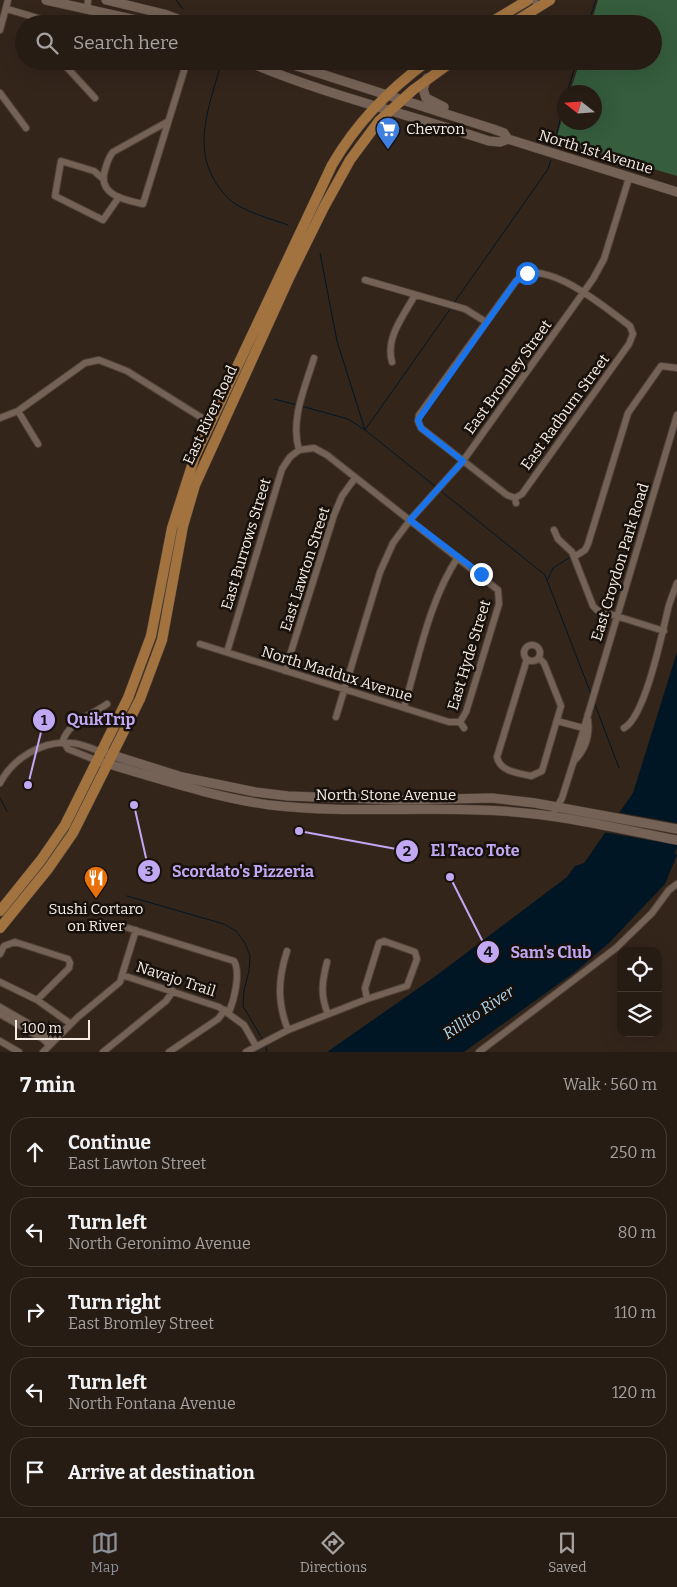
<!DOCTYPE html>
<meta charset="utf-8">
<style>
:root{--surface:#271c14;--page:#2f251d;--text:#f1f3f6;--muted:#a4a1a0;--line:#433a34;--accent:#8c9099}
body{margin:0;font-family:Bitter,serif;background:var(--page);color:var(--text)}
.controls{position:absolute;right:15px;bottom:15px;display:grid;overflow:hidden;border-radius:10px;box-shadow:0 5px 20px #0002}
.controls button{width:45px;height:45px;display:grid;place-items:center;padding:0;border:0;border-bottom:1px solid var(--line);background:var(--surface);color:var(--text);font:25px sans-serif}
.compass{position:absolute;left:557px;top:85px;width:45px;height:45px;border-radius:50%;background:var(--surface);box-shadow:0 5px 20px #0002;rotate:287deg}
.scale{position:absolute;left:15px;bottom:12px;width:75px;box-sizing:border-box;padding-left:5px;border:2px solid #f6ece4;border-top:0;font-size:14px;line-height:18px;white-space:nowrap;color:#f6ece4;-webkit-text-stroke:4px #17100b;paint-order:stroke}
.stop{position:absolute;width:15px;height:15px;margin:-11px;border:4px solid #1a73e8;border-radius:50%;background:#fff}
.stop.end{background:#1a73e8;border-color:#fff;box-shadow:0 1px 5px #0008}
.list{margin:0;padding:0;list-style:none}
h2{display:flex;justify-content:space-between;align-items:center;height:65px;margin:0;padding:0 20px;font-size:21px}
h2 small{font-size:16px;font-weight:400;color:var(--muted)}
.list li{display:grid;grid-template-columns:32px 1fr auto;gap:15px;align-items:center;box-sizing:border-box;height:70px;margin:0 10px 10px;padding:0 10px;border:1px solid var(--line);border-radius:20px}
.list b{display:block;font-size:19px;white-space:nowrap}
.list p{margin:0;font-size:16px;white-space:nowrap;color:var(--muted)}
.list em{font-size:16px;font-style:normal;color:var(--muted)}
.icon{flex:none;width:28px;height:28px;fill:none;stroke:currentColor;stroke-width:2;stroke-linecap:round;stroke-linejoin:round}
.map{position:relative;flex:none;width:677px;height:1052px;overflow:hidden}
.search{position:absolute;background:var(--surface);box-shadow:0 5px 20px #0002;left:15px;right:15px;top:15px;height:55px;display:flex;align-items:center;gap:12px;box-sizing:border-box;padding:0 18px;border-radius:28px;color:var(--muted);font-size:19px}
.sheet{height:465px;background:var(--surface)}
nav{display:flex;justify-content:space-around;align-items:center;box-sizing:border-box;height:70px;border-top:1px solid var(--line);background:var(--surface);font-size:14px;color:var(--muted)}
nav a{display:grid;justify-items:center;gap:2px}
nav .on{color:var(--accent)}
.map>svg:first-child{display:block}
</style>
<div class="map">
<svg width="677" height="1052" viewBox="0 0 677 1052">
<rect width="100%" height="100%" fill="#34251b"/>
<path fill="#365d3e" d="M598 0H677V176L556 140 564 112V122H594V92H570L580 61H653V24H591Z"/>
<path fill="#001625" d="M677 652V848L675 853 677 855 665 884 609 943 575 972 464 1052H327L433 978 567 877 575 866 584 863 633 793Z"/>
<path fill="#34251b" d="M617 812 677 823V845L603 832Z"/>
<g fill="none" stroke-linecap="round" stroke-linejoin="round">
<path stroke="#001625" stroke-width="1" d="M176 0 183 9
M588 24 596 0
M220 67C207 114 188 158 229 199 241 211 272 219 288 225
M567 92 577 61
M554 146 564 102
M320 253 337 341 365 430 436 487
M454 303 548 169 551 160
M274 399 297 405
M301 406 348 419 365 430 451 308
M441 491 545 575 591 694
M548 579 553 568 569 558
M594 702 619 768
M0 798 7 811
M127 896 224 924 236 931 245 943 250 956 249 971 244 990 243 1006 263 1040
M265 1044 267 1052"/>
<defs>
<path id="minor" d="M534 0 538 7
M87 8 88 0
M7 9 41 19 43 24
M0 30 8 0
M61 61 95 98
M0 93 26 128
M167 122 113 152C108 158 107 163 105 170 97 195 125 200 143 204L187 61
M102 178 94 171 61 161 55 196 103 220 119 197
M365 280 465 309 486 322
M392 362C385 338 404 315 415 295
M18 411 38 444
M0 418 18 411 85 363 99 360 127 371 210 423
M299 450 314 448 327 455 498 590 499 604 466 712 460 722
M299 450C290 419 305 388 314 358
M515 498 507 495 421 428 418 421 419 415 516 281C541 252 608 310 630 326L633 334 629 344 522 494 515 498 516 503
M554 530 558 539 572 552 593 606 597 610 664 631
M574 557 585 550 588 544 628 413 661 366 677 368
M200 644 449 722H460L464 728
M524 653a8 8 0 1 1 16 0a8 8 0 1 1-16 0Z
M227 652 282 469 290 457 299 450
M527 659 497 757C500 772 519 773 531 776L542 771 561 706 544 663 539 658
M285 671 334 515 342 496 355 478
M404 707C419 657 429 601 458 557
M336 717 380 572 393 543 410 520 463 461 593 279 604 259 629 178
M557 721 587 729
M624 728C645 717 662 634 668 609 670 600 674 592 677 583
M62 743C68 722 90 716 107 704
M65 744 68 749 98 761
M574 761C585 750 590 736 588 720
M0 783C13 758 43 740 71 743 81 743 92 749 102 752
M552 817 562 798 581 738 677 415
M125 927 234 961C241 973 234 1000 229 1012
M287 951C278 979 277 1002 288 1030
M0 954 4 946 15 942 68 959 70 963 69 968 37 1000
M327 962C322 982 320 995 328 1014
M122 975 136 930
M0 982 37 1000 71 1024
M0 1007 43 1032 53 1041
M0 1014 43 1039 49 1045
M0 1041 19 1052
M43 1052 78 1017 120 982 122 975 219 1007 244 1025 256 1046
M103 1052 166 1001 173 991
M169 1052 218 1019 225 1010
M246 1052 288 1030 367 999 407 986 417 959 415 952 384 941 379 943 365 988 367 999
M479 1052 616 948 652 913 669 890 677 884"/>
<path id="secondary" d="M46 0 154 24
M106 0 164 14 191 24
M246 61C325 95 408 114 489 141L500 142 508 139 677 192
M281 61 493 129 504 133 508 139
M427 78 423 89 426 98 444 107
M106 753 182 777 255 792 288 796 401 800 492 798 535 803 677 829
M98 761C155 777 211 797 270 805 347 814 424 806 501 811 560 814 619 829 677 840"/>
<path id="primary" d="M488 24 528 0
M511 24 550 0
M0 911 41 860 65 825 128 698 151 636 172 528 195 456 332 165C357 122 388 90 428 61
M0 928 48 869 73 833 140 699 162 640 183 526 195 485 290 276 324 207 350 160 379 121 413 90 453 61"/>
</defs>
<use href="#minor" stroke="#50433b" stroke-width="8"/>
<use href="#secondary" stroke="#50433b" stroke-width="10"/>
<use href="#primary" stroke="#50433b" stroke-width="11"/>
<use href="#minor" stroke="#746256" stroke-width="6"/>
<use href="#secondary" stroke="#746256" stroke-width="9"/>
<use href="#primary" stroke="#a3733f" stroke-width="10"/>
</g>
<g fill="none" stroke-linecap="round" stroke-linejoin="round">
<path stroke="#1a73e8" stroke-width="6" d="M481 574 410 520 463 461 421 428 418 420 516 281 527 273"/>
</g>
<defs>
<symbol id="supermarket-pin" viewBox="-11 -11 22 30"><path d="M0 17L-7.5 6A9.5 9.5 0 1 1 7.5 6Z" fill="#3f7fe0" stroke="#17100b"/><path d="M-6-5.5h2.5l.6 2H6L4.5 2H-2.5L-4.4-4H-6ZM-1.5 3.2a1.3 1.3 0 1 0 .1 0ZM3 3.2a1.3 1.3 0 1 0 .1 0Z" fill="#fff"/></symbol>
<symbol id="restaurant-pin" viewBox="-11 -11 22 30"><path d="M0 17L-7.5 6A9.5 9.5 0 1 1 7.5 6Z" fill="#e8710a" stroke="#17100b"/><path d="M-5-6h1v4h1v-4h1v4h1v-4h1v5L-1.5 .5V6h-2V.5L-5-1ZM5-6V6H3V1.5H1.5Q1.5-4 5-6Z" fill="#fff"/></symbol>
</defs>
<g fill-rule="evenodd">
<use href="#supermarket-pin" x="374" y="115" width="28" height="38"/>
<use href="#restaurant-pin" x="82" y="864" width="28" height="38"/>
</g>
<g text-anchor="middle" stroke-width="5" stroke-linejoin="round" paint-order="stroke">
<g font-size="15" fill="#f6ece4" stroke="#17100b" text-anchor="start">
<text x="406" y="134">Chevron</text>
<text x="96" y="914" text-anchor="middle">Sushi Cortaro<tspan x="96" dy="17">on River</tspan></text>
</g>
<g font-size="15" fill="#f6ece4" stroke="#17100b">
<text transform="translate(596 152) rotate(17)" y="5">North 1st Avenue</text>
<text transform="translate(508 377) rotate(-54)" y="5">East Bromley Street</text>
<text transform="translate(565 412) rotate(-54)" y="5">East Radburn Street</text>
<text transform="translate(210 415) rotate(-65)" y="5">East River Road</text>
<text transform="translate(246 544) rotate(-73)" y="5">East Burrows Street</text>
<text transform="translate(620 562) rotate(-73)" y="5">East Croydon Park Road</text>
<text transform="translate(305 569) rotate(-72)" y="5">East Lawton Street</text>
<text transform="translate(469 655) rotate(-73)" y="5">East Hyde Street</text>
<text transform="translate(337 674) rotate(17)" y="5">North Maddux Avenue</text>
<text x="386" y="800">North Stone Avenue</text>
<text transform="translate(176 979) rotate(18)" y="5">Navajo Trail</text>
</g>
<g font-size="16" font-style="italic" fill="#acd5ef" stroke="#17100b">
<text transform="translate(478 1012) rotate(-34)" y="6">Rillito River</text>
</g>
</g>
<path fill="none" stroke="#c2a8f3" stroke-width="2" d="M28 785L44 720M299 831L407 851M134 805L149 871M450 877L488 952"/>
<g fill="#c2a8f3" stroke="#17100b" stroke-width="2">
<circle cx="28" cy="785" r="5"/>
<circle cx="299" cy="831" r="5"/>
<circle cx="134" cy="805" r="5"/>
<circle cx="450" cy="877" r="5"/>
<circle cx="44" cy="720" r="12"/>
<circle cx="407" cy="851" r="12"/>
<circle cx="149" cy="871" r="12"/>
<circle cx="488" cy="952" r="12"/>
</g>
<g font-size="15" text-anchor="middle" font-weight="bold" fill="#111">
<text x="44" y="725">1</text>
<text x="407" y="856">2</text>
<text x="149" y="876">3</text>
<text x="488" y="957">4</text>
</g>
<g font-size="16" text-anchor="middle" font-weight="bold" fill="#c2a8f3" stroke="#17100b" stroke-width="5" stroke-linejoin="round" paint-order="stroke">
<text x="101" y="725">QuikTrip</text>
<text x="475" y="856">El Taco Tote</text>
<text x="243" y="877">Scordato's Pizzeria</text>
<text x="551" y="958">Sam's Club</text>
</g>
</svg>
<div class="controls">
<button><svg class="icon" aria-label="locate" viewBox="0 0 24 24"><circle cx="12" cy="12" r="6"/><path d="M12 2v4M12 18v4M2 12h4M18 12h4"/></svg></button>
<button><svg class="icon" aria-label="layers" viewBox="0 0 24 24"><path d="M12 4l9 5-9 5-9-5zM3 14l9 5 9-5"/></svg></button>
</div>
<svg class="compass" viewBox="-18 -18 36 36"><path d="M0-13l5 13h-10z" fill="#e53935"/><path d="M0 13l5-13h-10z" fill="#a4a1a0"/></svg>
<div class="scale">100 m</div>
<div class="stop" style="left:527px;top:273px"></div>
<div class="stop end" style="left:481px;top:574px"></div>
<div class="search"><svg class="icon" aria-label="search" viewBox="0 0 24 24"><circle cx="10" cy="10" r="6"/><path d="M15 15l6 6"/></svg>Search here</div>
</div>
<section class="sheet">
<h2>7 min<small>Walk · 560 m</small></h2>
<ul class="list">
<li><svg class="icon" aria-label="ahead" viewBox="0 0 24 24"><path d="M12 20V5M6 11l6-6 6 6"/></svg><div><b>Continue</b><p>East Lawton Street</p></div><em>250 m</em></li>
<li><svg class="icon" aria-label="left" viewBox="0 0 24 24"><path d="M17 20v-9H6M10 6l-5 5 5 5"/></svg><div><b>Turn left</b><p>North Geronimo Avenue</p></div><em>80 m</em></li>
<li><svg class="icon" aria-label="right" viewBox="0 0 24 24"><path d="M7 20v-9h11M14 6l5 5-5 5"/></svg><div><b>Turn right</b><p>East Bromley Street</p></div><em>110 m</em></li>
<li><svg class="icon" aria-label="left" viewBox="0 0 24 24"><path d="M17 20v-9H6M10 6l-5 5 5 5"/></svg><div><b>Turn left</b><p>North Fontana Avenue</p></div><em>120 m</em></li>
<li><svg class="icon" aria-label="arrive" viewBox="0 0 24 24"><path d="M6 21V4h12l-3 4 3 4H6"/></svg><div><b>Arrive at destination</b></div></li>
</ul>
</section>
<nav>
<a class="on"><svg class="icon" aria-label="map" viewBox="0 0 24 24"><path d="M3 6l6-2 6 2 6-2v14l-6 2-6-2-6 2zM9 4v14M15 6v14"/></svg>Map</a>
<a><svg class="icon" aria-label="directions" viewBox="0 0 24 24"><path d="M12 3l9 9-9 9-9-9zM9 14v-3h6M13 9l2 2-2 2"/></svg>Directions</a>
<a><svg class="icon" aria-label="saved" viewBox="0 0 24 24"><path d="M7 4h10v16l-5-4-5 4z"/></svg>Saved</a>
</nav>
